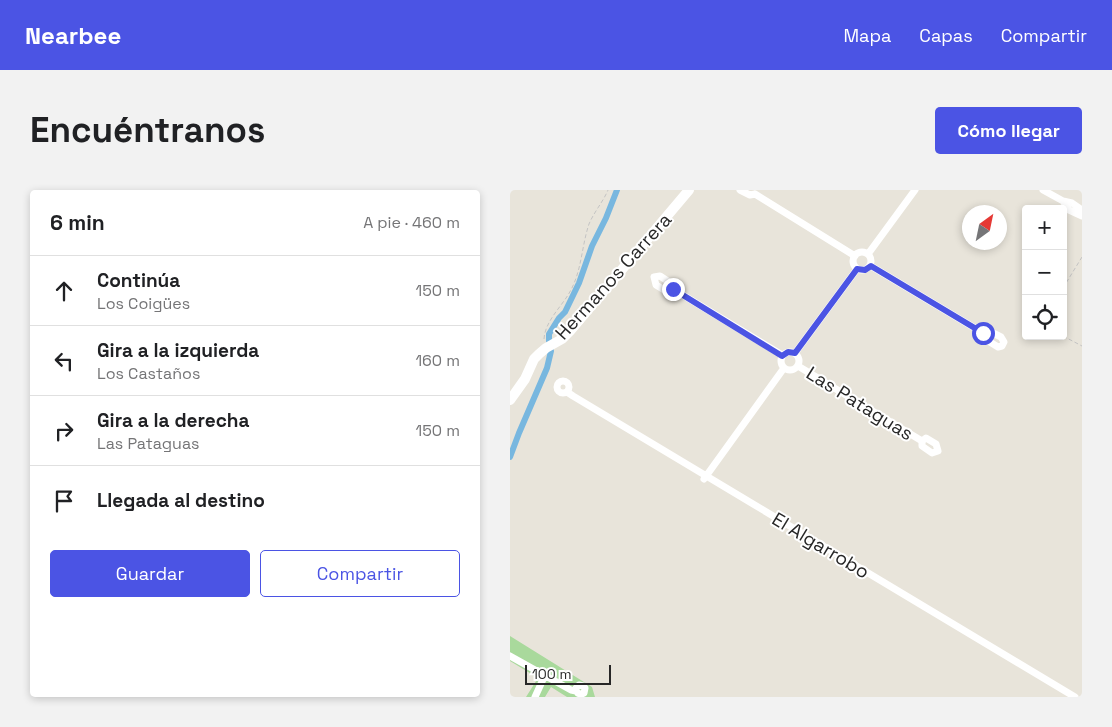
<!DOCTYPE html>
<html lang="es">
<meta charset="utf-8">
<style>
:root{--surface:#fff;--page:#f2f2f2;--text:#202124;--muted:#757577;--line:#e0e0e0;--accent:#4b54e4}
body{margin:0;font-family:"Space Grotesk",sans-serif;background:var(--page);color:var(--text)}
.controls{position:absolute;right:15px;top:15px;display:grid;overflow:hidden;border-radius:5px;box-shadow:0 2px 8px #0003}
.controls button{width:45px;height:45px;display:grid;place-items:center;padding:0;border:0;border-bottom:1px solid var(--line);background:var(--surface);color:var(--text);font:25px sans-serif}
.compass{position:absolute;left:452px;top:15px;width:45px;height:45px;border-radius:50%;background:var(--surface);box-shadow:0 2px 8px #0003;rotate:33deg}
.scale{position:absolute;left:15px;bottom:12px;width:86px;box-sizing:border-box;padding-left:5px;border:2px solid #272727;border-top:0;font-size:14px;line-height:18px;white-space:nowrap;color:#272727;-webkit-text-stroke:4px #fff;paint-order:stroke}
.stop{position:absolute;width:15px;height:15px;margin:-11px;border:4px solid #4b54e4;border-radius:50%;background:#fff}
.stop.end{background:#4b54e4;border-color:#fff;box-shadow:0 1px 5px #0008}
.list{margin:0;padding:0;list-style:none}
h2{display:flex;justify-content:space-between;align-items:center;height:65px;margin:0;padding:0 20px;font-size:21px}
h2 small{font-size:16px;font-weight:400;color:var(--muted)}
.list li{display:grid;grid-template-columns:32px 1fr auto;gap:15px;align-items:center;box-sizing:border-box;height:70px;padding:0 20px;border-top:1px solid var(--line)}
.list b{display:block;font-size:19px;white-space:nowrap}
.list p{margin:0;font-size:16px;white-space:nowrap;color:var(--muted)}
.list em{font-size:16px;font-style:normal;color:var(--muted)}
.actions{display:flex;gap:10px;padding:15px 20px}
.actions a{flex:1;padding:11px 0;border:1px solid var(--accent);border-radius:5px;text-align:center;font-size:18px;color:var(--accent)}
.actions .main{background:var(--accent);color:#fff}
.icon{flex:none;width:28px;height:28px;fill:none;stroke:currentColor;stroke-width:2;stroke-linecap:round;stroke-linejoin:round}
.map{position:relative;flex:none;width:572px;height:507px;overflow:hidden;border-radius:5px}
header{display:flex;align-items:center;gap:30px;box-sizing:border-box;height:70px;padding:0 25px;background:var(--accent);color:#fff}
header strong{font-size:24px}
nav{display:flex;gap:28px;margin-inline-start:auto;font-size:18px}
.intro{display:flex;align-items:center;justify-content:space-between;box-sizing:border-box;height:120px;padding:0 30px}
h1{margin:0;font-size:35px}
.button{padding:12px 22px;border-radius:5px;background:var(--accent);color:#fff;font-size:18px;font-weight:700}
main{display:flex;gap:30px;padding:0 30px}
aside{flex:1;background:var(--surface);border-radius:5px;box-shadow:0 2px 8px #0003}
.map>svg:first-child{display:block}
</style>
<header>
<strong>Nearbee</strong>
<nav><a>Mapa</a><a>Capas</a><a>Compartir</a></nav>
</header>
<div class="intro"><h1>Encuéntranos</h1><a class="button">Cómo llegar</a></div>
<main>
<aside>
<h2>6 min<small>A pie · 460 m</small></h2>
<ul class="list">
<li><svg class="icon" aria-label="ahead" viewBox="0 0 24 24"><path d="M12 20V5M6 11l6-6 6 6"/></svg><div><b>Continúa</b><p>Los Coigües</p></div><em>150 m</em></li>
<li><svg class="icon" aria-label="left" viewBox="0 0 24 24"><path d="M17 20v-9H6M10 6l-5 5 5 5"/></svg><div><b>Gira a la izquierda</b><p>Los Castaños</p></div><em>160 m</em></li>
<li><svg class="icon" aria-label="right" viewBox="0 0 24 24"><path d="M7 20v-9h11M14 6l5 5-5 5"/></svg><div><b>Gira a la derecha</b><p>Las Pataguas</p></div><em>150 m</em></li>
<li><svg class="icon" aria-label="arrive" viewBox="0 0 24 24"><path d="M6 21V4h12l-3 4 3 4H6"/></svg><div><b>Llegada al destino</b></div></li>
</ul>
<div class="actions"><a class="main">Guardar</a><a>Compartir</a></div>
</aside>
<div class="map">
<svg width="572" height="507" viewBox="0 0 572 507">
<rect width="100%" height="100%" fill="#e8e4da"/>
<path fill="#a9d99c" d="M0 446 82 497 85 507H57L41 497 35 507H16L28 488 0 471Z"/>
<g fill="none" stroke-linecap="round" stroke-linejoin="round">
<path stroke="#78b7df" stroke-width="6" d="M39 151V144L49 128 55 122 69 93 82 56 96 28 107 0
M0 267 9 243 37 178 41 161"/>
<path stroke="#c3c3c3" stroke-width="1" stroke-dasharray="4 2.5" stroke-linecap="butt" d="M553 98 572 67
M553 146 572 156
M34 149C35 132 50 118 58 105 72 83 71 58 79 34 84 22 93 12 98 0"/>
<path stroke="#fff" stroke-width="7" d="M230 0 240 5 245 4
M533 0 553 11
M245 4 345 66
M572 20 562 13 553 11 559 20 572 26
M343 71a9 9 0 1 1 18 0a9 9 0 1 1-18 0Z
M358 64 405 0
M361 76 473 143
M150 86 159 92 163 99 156 101 146 95 144 87Z
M163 99 272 165
M479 141 491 147 494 152 492 156 488 157 475 149 473 143Z
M271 171a9 9 0 1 1 18 0a9 9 0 1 1-18 0Z
M285 163 347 79
M288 176 412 251
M47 197a6 6 0 1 1 12 0a6 6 0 1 1-12 0Z
M57 202 63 206 565 507
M416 248 426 254 428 261 422 263 412 256V251Z
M194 289 274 178
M0 466 61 500 66 501C68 504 71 505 74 503L75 498 73 496 69 495 66 498V501
M25 507 35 485"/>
<path stroke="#fff" stroke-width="10" d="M0 210 15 189 24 169 29 164 36 158 52 149 60 141 179 0"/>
</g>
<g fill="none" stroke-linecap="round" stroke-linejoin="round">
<path stroke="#4b54e4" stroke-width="6" d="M163 99 272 166 278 162 285 163 347 79 355 80 361 76 473 143"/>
</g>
<g text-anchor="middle" stroke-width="4" stroke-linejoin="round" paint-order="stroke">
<g font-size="19" fill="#272727" stroke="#fff">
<text transform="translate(103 86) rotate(-48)" y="7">Hermanos Carrera</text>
<text transform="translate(350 213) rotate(32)" y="7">Las Pataguas</text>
<text transform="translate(311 355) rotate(31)" y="7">El Algarrobo</text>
</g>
</g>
</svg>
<div class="controls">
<button>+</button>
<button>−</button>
<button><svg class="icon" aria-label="locate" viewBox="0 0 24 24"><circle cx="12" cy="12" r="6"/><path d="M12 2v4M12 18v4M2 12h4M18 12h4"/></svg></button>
</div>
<svg class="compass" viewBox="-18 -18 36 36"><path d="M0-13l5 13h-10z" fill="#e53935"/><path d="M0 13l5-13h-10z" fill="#757577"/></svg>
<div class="scale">100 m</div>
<div class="stop" style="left:473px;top:143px"></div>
<div class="stop end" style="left:163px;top:99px"></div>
</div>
</main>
